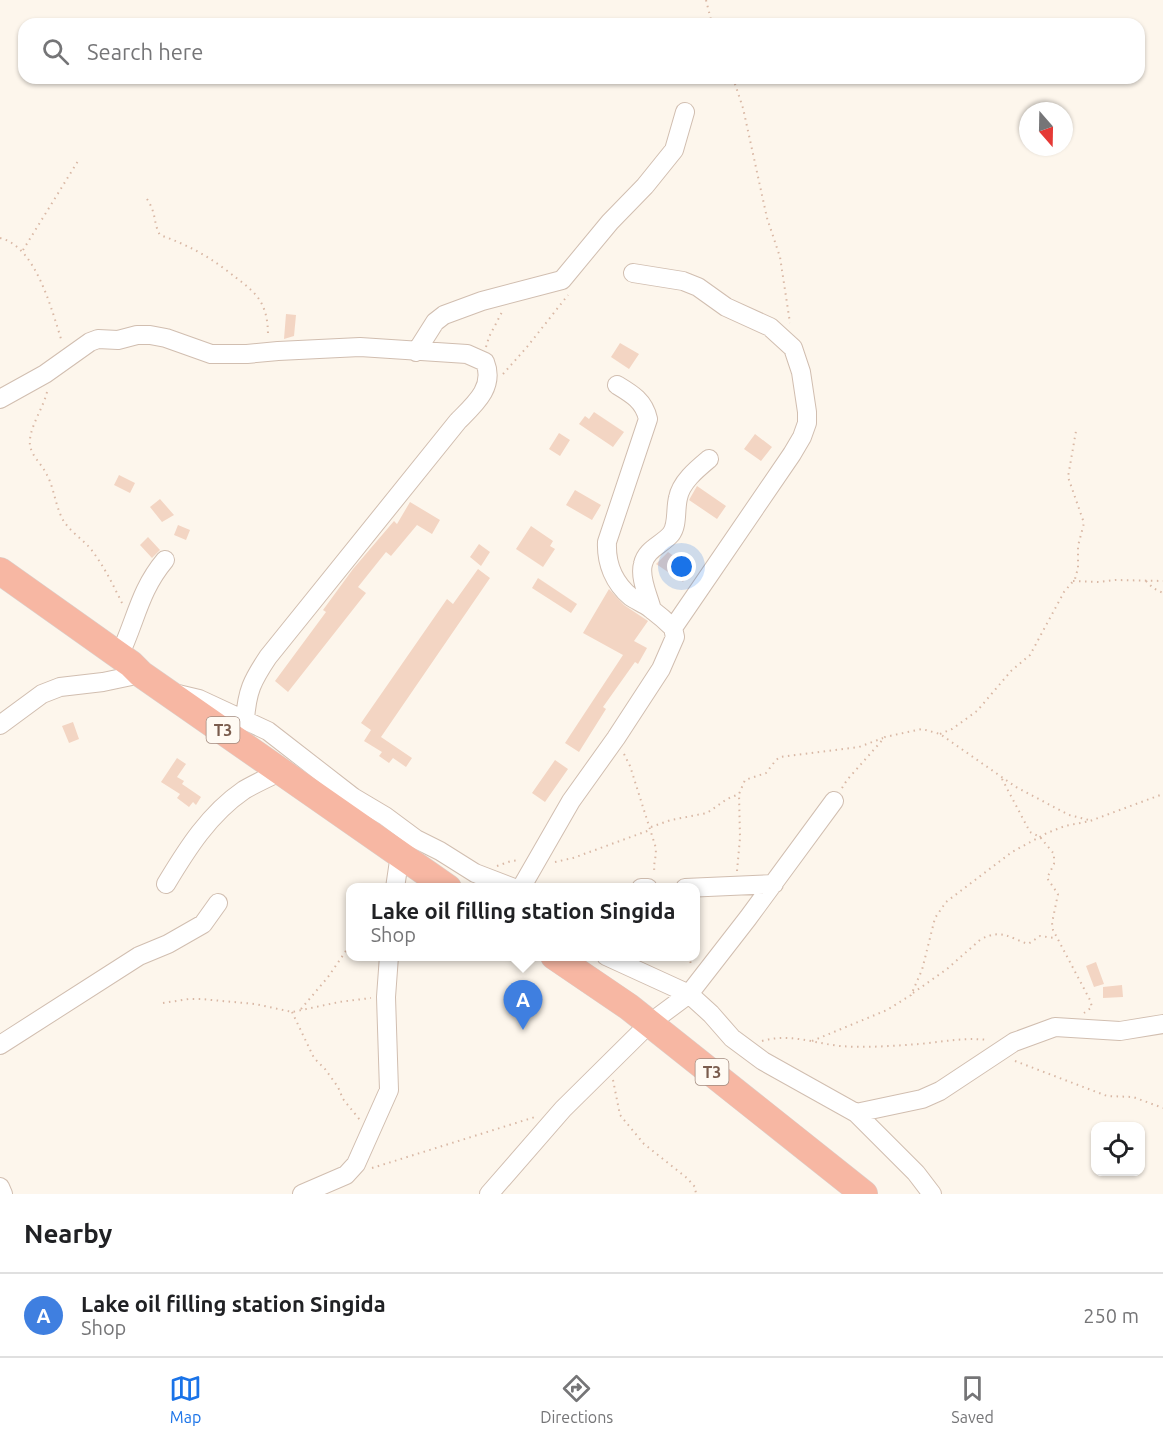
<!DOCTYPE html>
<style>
:root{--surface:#fff;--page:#f2f2f2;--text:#202124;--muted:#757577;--line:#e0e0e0;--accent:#1a73e8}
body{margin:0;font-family:Ubuntu,sans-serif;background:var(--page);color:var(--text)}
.controls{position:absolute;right:18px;bottom:18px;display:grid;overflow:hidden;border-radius:12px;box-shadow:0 2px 4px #0004}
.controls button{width:54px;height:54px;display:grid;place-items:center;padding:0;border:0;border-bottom:2px solid var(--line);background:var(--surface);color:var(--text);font:30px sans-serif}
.compass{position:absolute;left:1019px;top:102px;width:54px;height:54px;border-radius:50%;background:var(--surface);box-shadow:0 2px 4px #0004;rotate:160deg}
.you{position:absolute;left:682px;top:567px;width:21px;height:21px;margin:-15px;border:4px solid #fff;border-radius:50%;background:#1a73e8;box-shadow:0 0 0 9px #1a73e833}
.badge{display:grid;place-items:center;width:39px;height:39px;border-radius:50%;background:var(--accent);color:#fff;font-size:20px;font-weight:700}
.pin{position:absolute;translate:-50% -50px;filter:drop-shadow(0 2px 3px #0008)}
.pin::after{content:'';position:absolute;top:32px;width:21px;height:18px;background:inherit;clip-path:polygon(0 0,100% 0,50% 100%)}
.popup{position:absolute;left:346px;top:883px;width:354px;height:78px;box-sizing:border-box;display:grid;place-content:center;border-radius:12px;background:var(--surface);filter:drop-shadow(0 2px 4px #0005);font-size:20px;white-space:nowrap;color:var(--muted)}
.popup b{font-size:22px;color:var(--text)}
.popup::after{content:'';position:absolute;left:50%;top:100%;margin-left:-12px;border:12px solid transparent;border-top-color:var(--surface)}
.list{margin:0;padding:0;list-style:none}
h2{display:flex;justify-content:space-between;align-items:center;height:78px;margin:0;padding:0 24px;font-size:26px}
h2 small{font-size:20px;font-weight:400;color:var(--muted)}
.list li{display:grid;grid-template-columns:39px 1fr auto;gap:18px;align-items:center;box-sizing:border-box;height:84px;padding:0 24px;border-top:2px solid var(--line)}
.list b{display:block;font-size:22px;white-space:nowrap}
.list p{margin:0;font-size:20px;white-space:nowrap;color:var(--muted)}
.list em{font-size:20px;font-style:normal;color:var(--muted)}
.icon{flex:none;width:33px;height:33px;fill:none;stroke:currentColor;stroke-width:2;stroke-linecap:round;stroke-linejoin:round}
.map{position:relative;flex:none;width:1163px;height:1194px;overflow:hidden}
.search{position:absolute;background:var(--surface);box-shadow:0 2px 4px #0004;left:18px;right:18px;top:18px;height:66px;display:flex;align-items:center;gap:15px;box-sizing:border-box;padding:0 21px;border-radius:18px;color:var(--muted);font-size:22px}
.sheet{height:162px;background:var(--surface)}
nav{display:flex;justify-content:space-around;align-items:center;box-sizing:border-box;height:84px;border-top:2px solid var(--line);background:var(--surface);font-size:16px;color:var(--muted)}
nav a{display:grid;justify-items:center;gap:3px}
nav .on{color:var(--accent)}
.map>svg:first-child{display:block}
</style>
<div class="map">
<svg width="1163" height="1194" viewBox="0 0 1163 1194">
<rect width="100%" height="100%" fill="#fdf6ec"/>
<path fill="#f3d5c3" d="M286 314 296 315 294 336 284 339Z
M620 343 639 354 629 369 611 357Z
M594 412 624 432 613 447 579 424 585 416 589 419Z
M559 433 570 440 560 456 549 449Z
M755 434 772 447 761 461 744 449Z
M119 475 135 483 130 493 114 485Z
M697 486 726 506 717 519 689 500Z
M575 490 601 505 592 520 566 505Z
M160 499 174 515 162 522 150 507Z
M410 502 440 520 432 534 417 525 391 556 386 552 358 587 366 593 288 692 275 681 326 612 323 610 353 569 394 521 397 524Z
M178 525 190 530 186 540 174 535Z
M531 526 553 541 550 546 555 549 543 567 516 549Z
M148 537 160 550 152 558 140 545Z
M479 544 490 552 481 566 470 557Z
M668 552 692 569 683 582 656 564Z
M478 569 490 578 381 737 412 758 406 767 393 758 389 763 379 756 382 752 364 741 371 730 361 723 447 599 453 604Z
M538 578 577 604 571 613 532 588Z
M609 589 624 605 648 621 634 641 647 648 638 664 635 662 603 707 606 709 579 752 565 743 623 655 583 633Z
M73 722 79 739 69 743 62 726Z
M177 758 186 764 177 777 184 781 182 784 201 797 196 805 193 802 189 807 177 798 180 794 161 782Z
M555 760 568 769 545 802 532 793Z
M1096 962 1104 984 1094 987 1086 966Z
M1122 985 1123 997 1103 998V987Z"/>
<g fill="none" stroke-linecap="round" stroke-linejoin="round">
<defs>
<path id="minor" d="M416 352 435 322 444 315 482 301 562 280 610 222 645 186 674 150 685 112
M617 385C632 394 644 401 648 419L607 542C606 563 614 583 631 597 637 601 645 604 651 609 659 615 666 621 673 628
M0 399 45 374 90 342 98 339 118 340 137 335H150L166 338 211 354H247L278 351 360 347 467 354 485 362C495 387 475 404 458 421L268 657C252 681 247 691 245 720
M652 610C649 597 639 578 643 564 646 549 662 545 671 534 678 525 675 510 678 498 681 482 697 469 709 459
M119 656C136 621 139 591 165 560
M178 694 199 699 268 731 353 797 385 816 416 839 440 851 475 873 514 888
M0 725 42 694 60 687 103 682 141 674
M166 884C187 849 209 814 244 790 256 783 269 777 282 771
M395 888 400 854
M521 888 571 801 616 738 661 669 675 637 673 628 792 454 802 437 807 423V412L801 372 793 348 770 327 726 307 698 287 683 281 633 273
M641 888H648
M685 888 774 884
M606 956 689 994 711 1014 732 1038 763 1061 856 1113 922 1099 940 1091 1014 1042 1055 1027 1120 1031 1163 1024
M0 1045 139 956 168 944 203 924 218 903
M856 1113 916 1173 932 1194
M0 1187 3 1194
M302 1194 346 1175 356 1164 389 1090 386 997 389 956
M489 1194 563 1109 650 1023 689 994 748 918 834 801"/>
<path id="highway" d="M0 571 131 664 141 674 448 888
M554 956 629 1007 864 1194"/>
</defs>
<use href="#minor" stroke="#d1beb0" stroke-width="20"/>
<use href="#highway" stroke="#dad1cd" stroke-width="28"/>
<path stroke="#d9b8a5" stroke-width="2" stroke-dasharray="1.5 4.5" stroke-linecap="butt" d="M706 0 712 24
M733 78 743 108 767 218 780 257 790 323
M147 199C157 214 153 223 160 235 185 244 205 254 226 270 253 291 268 298 268 336
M0 238C36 246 52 311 62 342
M23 250 78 161
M486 347 489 337 502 312
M503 374 527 347 568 295
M47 392C43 408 32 423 30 439 28 454 41 462 47 475 54 488 55 504 62 518 69 532 84 539 93 552 105 568 113 585 122 603
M1073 581 1099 582 1115 580 1163 581
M1146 581 1153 588 1163 593
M940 734 952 729 977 711 1011 671 1030 655 1064 592 1075 579 1078 568V546L1084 523 1068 477 1076 431
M624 754 630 766 655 845C658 856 652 863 655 874
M1002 779 1030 832 1040 837 1054 854V864L1047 878 1058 894 1052 923 1053 930 1090 1000 1092 1007 1084 1013
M842 788 847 780 885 737 922 729 940 734 1016 787 1069 815 1089 820
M651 827 671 820 707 813 727 799 739 794 745 780 766 773 776 760 780 757 859 747 883 738
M555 862 573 858 650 830
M497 866 511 861 520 860
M737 871 740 838 739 794
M688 956 692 966
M913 993 947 969 981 939C1002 929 1008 937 1028 944L1040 936 1055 938
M163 1003 189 999H201L255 1004 292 1012 339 1002 371 998
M301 1009 328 977 350 945
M292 1012 314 1058 325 1069 338 1087 343 1099 360 1120
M762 1041C789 1033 813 1043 840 1046 865 1048 893 1046 919 1044 943 1042 964 1037 988 1040
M812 1041 887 1010 911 995 922 970 935 918 946 902 1012 852 1047 833 1065 826 1090 821 1163 794
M1015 1061 1107 1096 1133 1097 1163 1108
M613 1080 620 1115 644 1144 687 1178 695 1187 696 1194
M372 1168 535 1117"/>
<use href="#minor" stroke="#fff" stroke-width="18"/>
<use href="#highway" stroke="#f7b7a3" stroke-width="27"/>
</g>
<g text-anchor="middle" stroke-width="4.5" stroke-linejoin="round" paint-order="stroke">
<g fill="#fffaf3" stroke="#a28b7f" stroke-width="1.5">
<rect x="206.5" y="717" width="33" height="26" rx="4.5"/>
<rect x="695.5" y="1059" width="33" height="26" rx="4.5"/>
</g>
<g font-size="16" font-weight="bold" fill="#7a5c4d">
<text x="223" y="736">T3</text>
<text x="712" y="1078">T3</text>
</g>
</g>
</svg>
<div class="controls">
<button><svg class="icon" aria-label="locate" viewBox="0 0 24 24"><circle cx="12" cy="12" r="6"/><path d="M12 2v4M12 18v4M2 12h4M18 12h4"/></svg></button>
</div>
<svg class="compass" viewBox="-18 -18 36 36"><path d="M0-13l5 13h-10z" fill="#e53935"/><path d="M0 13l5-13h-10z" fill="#757577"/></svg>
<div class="you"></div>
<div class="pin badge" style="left:523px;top:1030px;background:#3f7fe0">A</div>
<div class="popup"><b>Lake oil filling station Singida</b>Shop</div>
<div class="search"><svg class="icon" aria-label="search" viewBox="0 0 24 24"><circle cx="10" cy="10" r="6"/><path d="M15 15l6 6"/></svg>Search here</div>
</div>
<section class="sheet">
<h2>Nearby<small></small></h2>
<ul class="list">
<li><span class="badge" style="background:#3f7fe0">A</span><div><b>Lake oil filling station Singida</b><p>Shop</p></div><em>250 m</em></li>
</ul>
</section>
<nav>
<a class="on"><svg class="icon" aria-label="map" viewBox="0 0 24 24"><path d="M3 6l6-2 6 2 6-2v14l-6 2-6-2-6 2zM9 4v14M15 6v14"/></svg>Map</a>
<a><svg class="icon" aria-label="directions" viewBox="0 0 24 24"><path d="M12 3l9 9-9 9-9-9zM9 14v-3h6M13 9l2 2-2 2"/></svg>Directions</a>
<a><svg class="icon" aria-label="saved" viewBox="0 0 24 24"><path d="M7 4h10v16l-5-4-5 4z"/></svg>Saved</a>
</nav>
